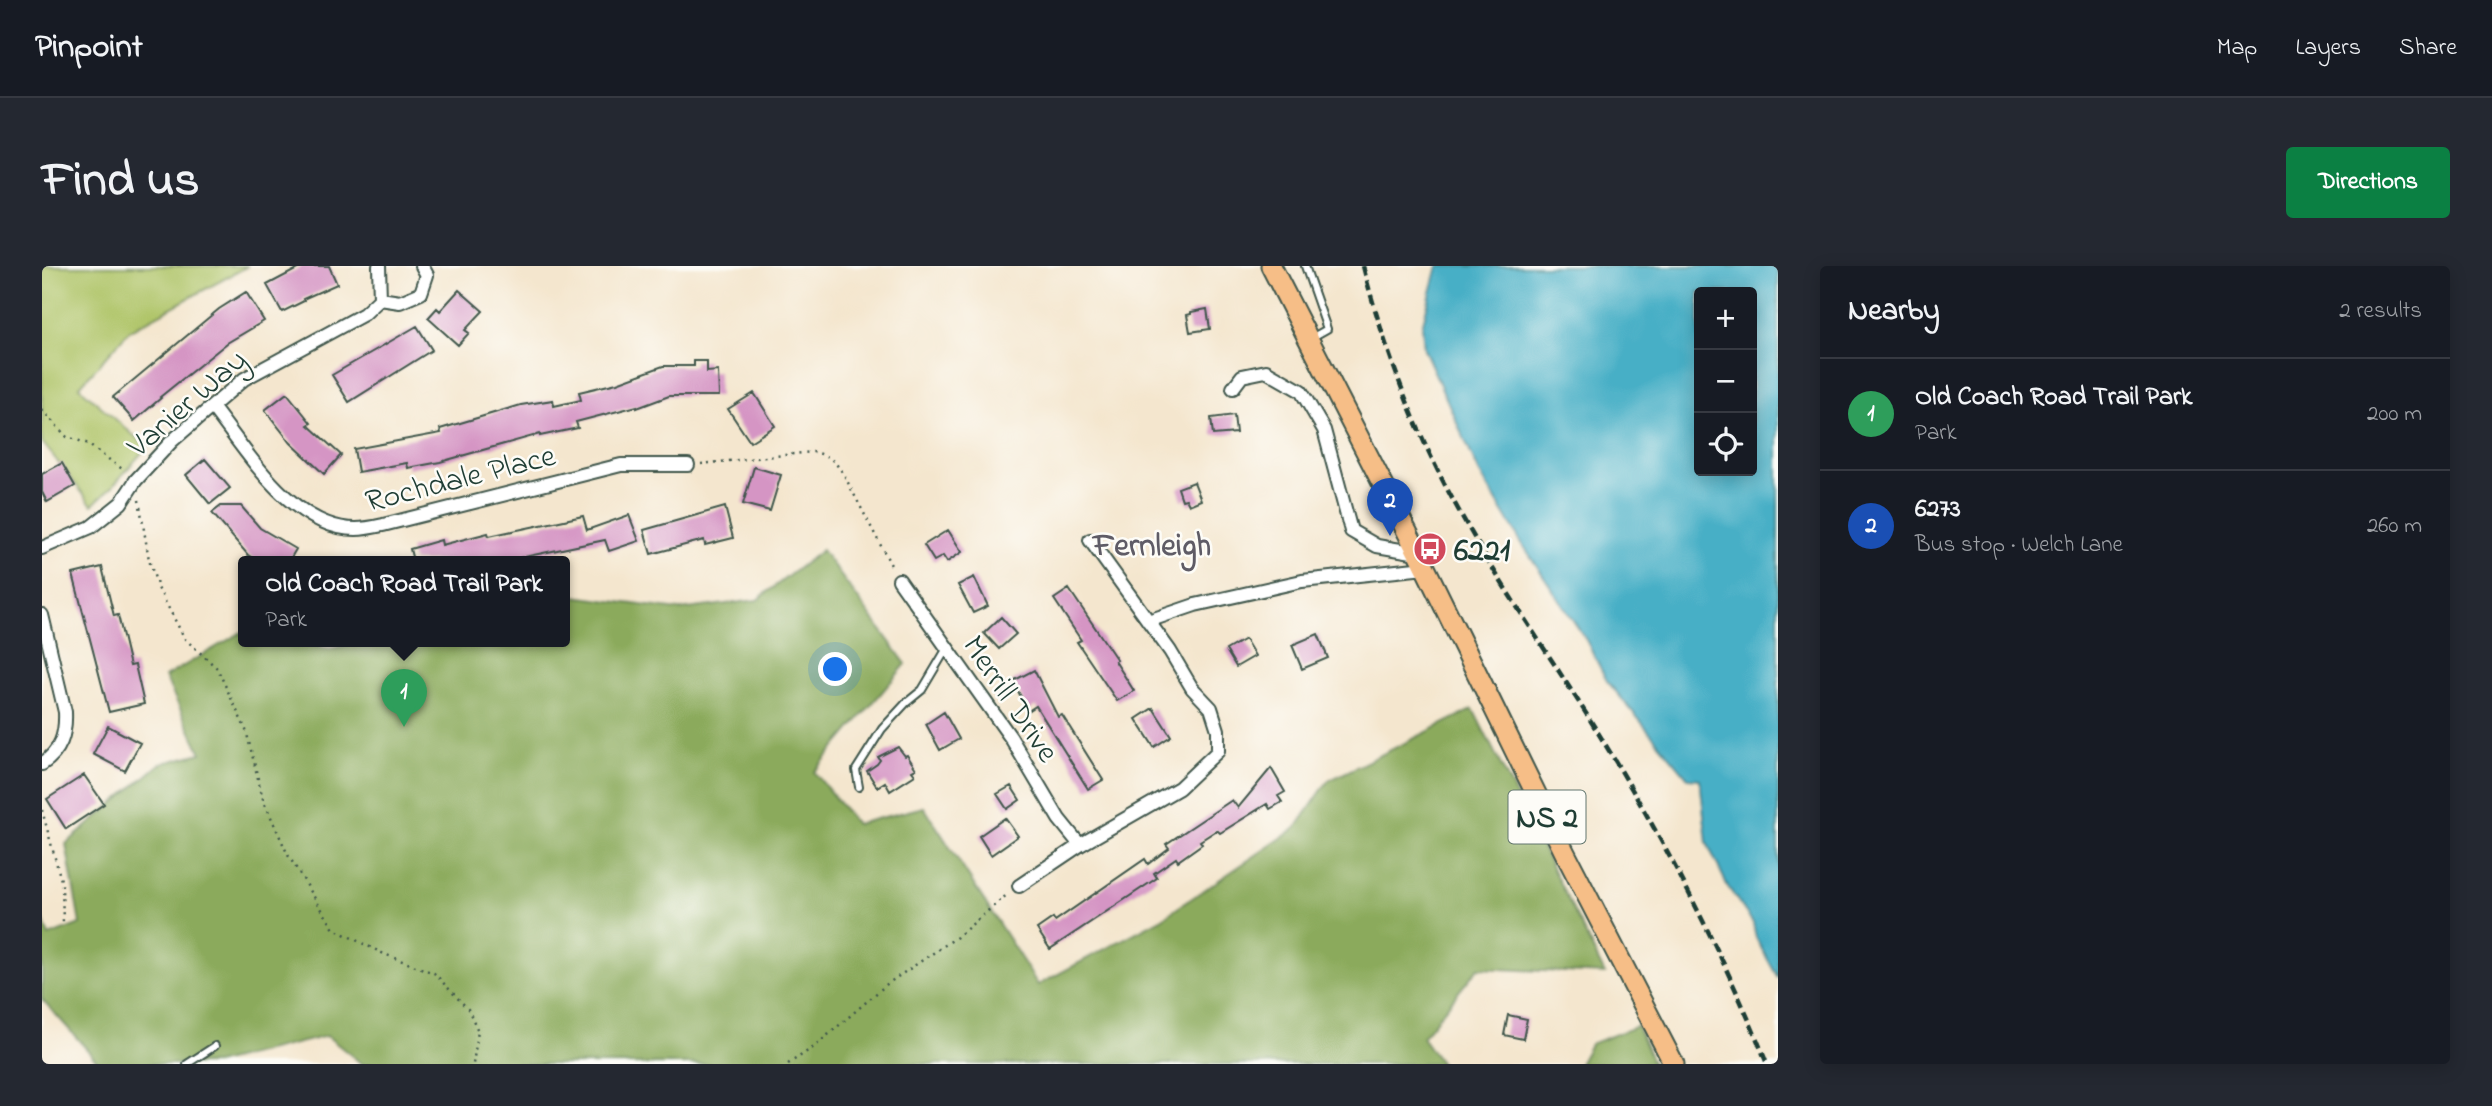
<!DOCTYPE html>
<meta charset="utf-8">
<style>
:root{--surface:#171b24;--page:#242831;--text:#f1f3f6;--muted:#9ea1a6;--line:#363941;--accent:#0b8043}
body{margin:0;font-family:"Indie Flower",sans-serif;background:var(--page);color:var(--text)}
.controls{position:absolute;right:21px;top:21px;display:grid;overflow:hidden;border-radius:7px;box-shadow:0 4px 18px #0003}
.controls button{width:63px;height:63px;display:grid;place-items:center;padding:0;border:0;border-bottom:2px solid var(--line);background:var(--surface);color:var(--text);font:35px sans-serif}
.you{position:absolute;left:794px;top:404px;width:24px;height:24px;margin:-18px;border:5px solid #fff;border-radius:50%;background:#1a73e8;box-shadow:0 0 0 10px #1a73e833}
.badge{display:grid;place-items:center;width:46px;height:46px;border-radius:50%;background:var(--accent);color:#fff;font-size:23px;font-weight:700}
.pin{position:absolute;translate:-50% -58px;filter:drop-shadow(0 2px 4px #0008)}
.pin::after{content:'';position:absolute;top:37px;width:24px;height:21px;background:inherit;clip-path:polygon(0 0,100% 0,50% 100%)}
.popup{position:absolute;left:196px;top:290px;width:332px;height:91px;box-sizing:border-box;display:grid;place-content:center;border-radius:7px;background:var(--surface);filter:drop-shadow(0 2px 5px #0005);font-size:23px;white-space:nowrap;color:var(--muted)}
.popup b{font-size:26px;color:var(--text)}
.popup::after{content:'';position:absolute;left:50%;top:100%;margin-left:-14px;border:14px solid transparent;border-top-color:var(--surface)}
.list{margin:0;padding:0;list-style:none}
h2{display:flex;justify-content:space-between;align-items:center;height:91px;margin:0;padding:0 28px;font-size:30px}
h2 small{font-size:23px;font-weight:400;color:var(--muted)}
.list li{display:grid;grid-template-columns:46px 1fr auto;gap:21px;align-items:center;box-sizing:border-box;height:112px;padding:0 28px;border-top:2px solid var(--line)}
.list b{display:block;font-size:26px;white-space:nowrap}
.list p{margin:0;font-size:23px;white-space:nowrap;color:var(--muted)}
.list em{font-size:23px;font-style:normal;color:var(--muted)}
.icon{flex:none;width:38px;height:38px;fill:none;stroke:currentColor;stroke-width:2;stroke-linecap:round;stroke-linejoin:round}
.map{position:relative;flex:none;width:1736px;height:798px;overflow:hidden;border-radius:7px}
header{display:flex;align-items:center;gap:42px;box-sizing:border-box;height:98px;padding:0 35px;background:var(--surface);border-bottom:2px solid var(--line)}
header strong{font-size:33px}
nav{display:flex;gap:38px;margin-inline-start:auto;font-size:24px}
.intro{display:flex;align-items:center;justify-content:space-between;box-sizing:border-box;height:168px;padding:0 42px}
h1{margin:0;font-size:49px}
.button{padding:18px 32px;border-radius:7px;background:var(--accent);color:#fff;font-size:24px;font-weight:700}
main{display:flex;gap:42px;padding:0 42px}
aside{flex:1;background:var(--surface);border-radius:7px;box-shadow:0 4px 18px #0003}
.map>svg:first-child{display:block}
</style>
<header>
<strong>Pinpoint</strong>
<nav><a>Map</a><a>Layers</a><a>Share</a></nav>
</header>
<div class="intro"><h1>Find us</h1><a class="button">Directions</a></div>
<main>
<div class="map">
<svg width="1736" height="798" viewBox="0 0 1736 798">
<rect width="100%" height="100%" fill="#fdfcf7"/>
<filter id="ink" filterUnits="userSpaceOnUse"><feTurbulence type="fractalNoise" baseFrequency=".0143" numOctaves="2"/><feDisplacementMap in="SourceGraphic" scale="14" xChannelSelector="R" yChannelSelector="G"/><feConvolveMatrix kernelMatrix="1 2 1 2 8 2 1 2 1" color-interpolation-filters="sRGB"/></filter>
<filter id="wash" filterUnits="userSpaceOnUse"><feTurbulence type="fractalNoise" baseFrequency=".00686" numOctaves="4" result="noise"/><feDisplacementMap in="SourceGraphic" scale="28" xChannelSelector="R" yChannelSelector="G"/><feGaussianBlur stdDeviation="1.57" result="paint"/><feColorMatrix in="noise" values="0 0 0 0 0 0 0 0 0 0 0 0 0 0 0 0 0 1.4 0 .05"/><feComposite in="paint" operator="in"/></filter>
<g filter="url(#wash)">
<rect width="100%" height="100%" fill="#f4e6ce"/>
<path fill="#afc468" stroke="#67804e" stroke-width="2" d="M0 0H206L88 64 37 121 105 181 69 222 50 239 0 176Z"/>
<path fill="#8baa5c" stroke="#557448" stroke-width="2" d="M780 284 864 398 772 506 814 558 882 541 996 719 1119 653 1254 562 1286 515 1431 443 1563 708 1436 702 1380 771 1399 798H320L285 770 173 798H58L0 733V651L7 670 38 658 24 578 118 498 159 487 123 411 200 366 201 375H247L288 383 324 375H523V329L637 344 715 334Z
M1595 760 1611 798H1537L1548 778Z"/>
<path fill="#47afc6" stroke="#33767d" stroke-width="2" fill-rule="evenodd" d="M1396 0H1736V712L1714 672 1711 657 1686 621 1665 577 1658 513 1646 512 1565 415 1544 374 1481 279 1437 206 1382 83 1380 60ZM1657 26H1710V205H1657Z"/>
<g id="blocks">
<path fill="#d595c4" d="M261 0H287L295 18 261 33 262 35 240 46 225 19Z
M417 24 441 45 423 64 427 67 416 79 386 52 395 42 398 45Z
M204 26 222 55 185 77 118 131 119 132 92 155 71 131 177 43Z
M1165 43 1168 63 1148 66 1145 49 1149 48V46Z
M375 60 390 84 307 136 290 109Z
M652 95H665V106L676 105 677 130H627L595 142V140L534 156 536 162 498 170V168L398 196 366 202 365 197 316 206 312 183 399 167 398 163 479 139 511 134 512 140 539 134 537 126 575 117 621 100H652Z
M245 127 269 157 266 159 299 189 282 208 249 177 223 144Z
M712 127 733 160 708 176 686 143Z
M1192 149 1194 167 1171 169 1169 152Z
M163 193 188 222 168 238 144 209Z
M20 197 33 220 5 236 0 226V208Z
M712 201 739 209 728 245 701 238Z
M1152 216 1159 234 1147 239 1144 233 1140 234 1136 222Z
M179 240H199L218 262 254 283 247 295H216L206 289 170 247Z
M683 241 691 272 663 279 662 274 609 288 602 264Z
M587 249 597 275 567 285 563 274 463 295H371L368 283 399 274 400 279 446 267 447 270 541 250 545 264Z
M906 264 920 286 905 296 901 290 892 295 882 279Z
M60 301 72 350 76 349 88 400 93 399 102 438 67 446 31 308Z
M932 311 946 340 931 347 916 319Z
M1027 323 1075 394 1073 395 1092 425 1075 435 1035 376 1039 374 1012 333Z
M959 351 974 368 957 383 942 367Z
M1276 368 1286 392 1260 403 1250 379Z
M1203 373 1213 390 1194 401 1184 384Z
M992 404 1016 451 1020 449 1061 514 1046 523 994 440 986 445 971 415Z
M1111 442 1129 470 1112 481 1094 453Z
M902 446 917 473 898 484 884 458Z
M66 460 98 477 83 505 51 488Z
M856 481 863 490 865 489 874 503 870 505 873 509 848 525 843 516 835 521 825 505 835 498 838 494 836 491Z
M1229 502 1243 526 1236 530 1240 536 1228 543 1225 538 1178 567 1175 564 1158 575 1160 578 1136 595 1134 592 1112 607 1115 612 1008 683 995 663 1011 652 1013 655 1103 593 1106 598 1127 582 1124 578 1190 534 1196 542Z
M42 509 62 538 24 563 5 533Z
M969 520 978 534 965 543 955 528Z
M963 552 976 570 949 589 937 570Z
M1466 749 1485 753 1481 773 1462 769Z"/>
</g>
</g>
<g filter="url(#ink)">
<use href="#blocks" fill-opacity="0" stroke="#3f564b" stroke-width="2"/>
<g fill="none" stroke-linecap="round" stroke-linejoin="round">
<defs>
<path id="lane" d="M1263 0 1285 63 1269 72
M817 521 814 504 840 463 864 437 880 424 905 382
M145 798 173 780"/>
<path id="street" d="M338 33 358 36 379 27 385 9 380 0
M1191 122 1200 110 1224 105 1259 125 1282 164 1309 265 1335 280 1376 287
M170 141C205 185 250 263 314 263 323 263 332 261 341 259L579 199H646
M0 282 49 261 79 237 94 214 130 175 202 113 322 48 338 33 337 0
M857 314 969 472 1017 553 1038 579
M0 349 23 446C24 468 19 485 0 498
M1106 355 1153 339 1260 315 1383 302
M977 620 1038 579 1137 522 1176 485V464L1169 442 1150 422 1128 385 1048 274"/>
<path id="primary" d="M1229 0 1376 287 1523 587 1632 798"/>
</defs>
<use href="#lane" stroke="#3f564b" stroke-width="10"/>
<use href="#street" stroke="#3f564b" stroke-width="16"/>
<use href="#primary" stroke="#3f564b" stroke-width="23"/>
<path stroke="#3f564b" stroke-width="2.5" stroke-dasharray="2 5" stroke-linecap="butt" d="M0 144 25 171 44 177 83 205
M659 198 771 186C787 189 793 195 802 209L851 303
M97 234 107 294 116 322 143 373 175 402 204 464 221 533 246 589 292 663 342 688 392 707 426 743 436 765 431 798
M0 544 20 618 21 658
M746 798 772 781 845 718 915 671 967 627"/>
<use href="#lane" stroke="#fff" stroke-width="6"/>
<use href="#street" stroke="#fff" stroke-width="12"/>
<use href="#primary" stroke="#f6be87" stroke-width="19"/>
<path stroke="#1f3d34" stroke-width="4.5" stroke-dasharray="10 5" stroke-linecap="butt" d="M1321 0C1340 74 1367 149 1402 217 1449 308 1510 391 1563 478 1625 580 1681 687 1725 798"/>
</g>
</g>
<defs>
<symbol id="bus-disc" viewBox="-11 -11 22 22"><circle r="9.5" fill="#d1495b" stroke="#fdfcf7"/><path d="M-5-6H5V4H4V6H2V4H-2V6H-4V4H-5ZM-3.5-4V0h7V-4ZM-3.5 1.2v1.5H-2V1.2ZM2 1.2v1.5H3.5V1.2Z" fill="#fff"/></symbol>
</defs>
<g fill-rule="evenodd">
<use href="#bus-disc" x="1369" y="264" width="38" height="38"/>
</g>
<g text-anchor="middle" stroke-width="5" stroke-linejoin="round" paint-order="stroke">
<rect fill="#fdfcf7" stroke="#62766e" stroke-width="2" x="1466.5" y="524.5" width="77" height="53" rx="5"/>
<g font-size="30" font-weight="bold" fill="#1f3d34">
<text x="1505" y="561">NS 2</text>
</g>
<g font-size="32" fill="#1f3d34" stroke="#fdfcf7">
<text transform="translate(144 136) rotate(-41)" y="11">Vanier Way</text>
<text transform="translate(418 211) rotate(-14)" y="11">Rochdale Place</text>
<text transform="translate(970 432) rotate(56)" y="11">Merrill Drive</text>
</g>
<g font-size="32" font-weight="bold" fill="#1f3d34" stroke="#fdfcf7" text-anchor="start">
<text x="1412" y="294">6221</text>
</g>
<g font-size="33" font-weight="bold" fill="#5f5c66" stroke="#fdfcf7">
<text x="1110" y="289">Fernleigh</text>
</g>
</g>
</svg>
<div class="controls">
<button>+</button>
<button>−</button>
<button><svg class="icon" aria-label="locate" viewBox="0 0 24 24"><circle cx="12" cy="12" r="6"/><path d="M12 2v4M12 18v4M2 12h4M18 12h4"/></svg></button>
</div>
<div class="you"></div>
<div class="pin badge" style="left:362px;top:461px;background:#2e9e5b">1</div>
<div class="popup"><b>Old Coach Road Trail Park</b>Park</div>
<div class="pin badge" style="left:1348px;top:270px;background:#1a4fb4">2</div>
</div>
<aside>
<h2>Nearby<small>2 results</small></h2>
<ul class="list">
<li><span class="badge" style="background:#2e9e5b">1</span><div><b>Old Coach Road Trail Park</b><p>Park</p></div><em>200 m</em></li>
<li><span class="badge" style="background:#1a4fb4">2</span><div><b>6273</b><p>Bus stop · Welch Lane</p></div><em>260 m</em></li>
</ul>
</aside>
</main>
